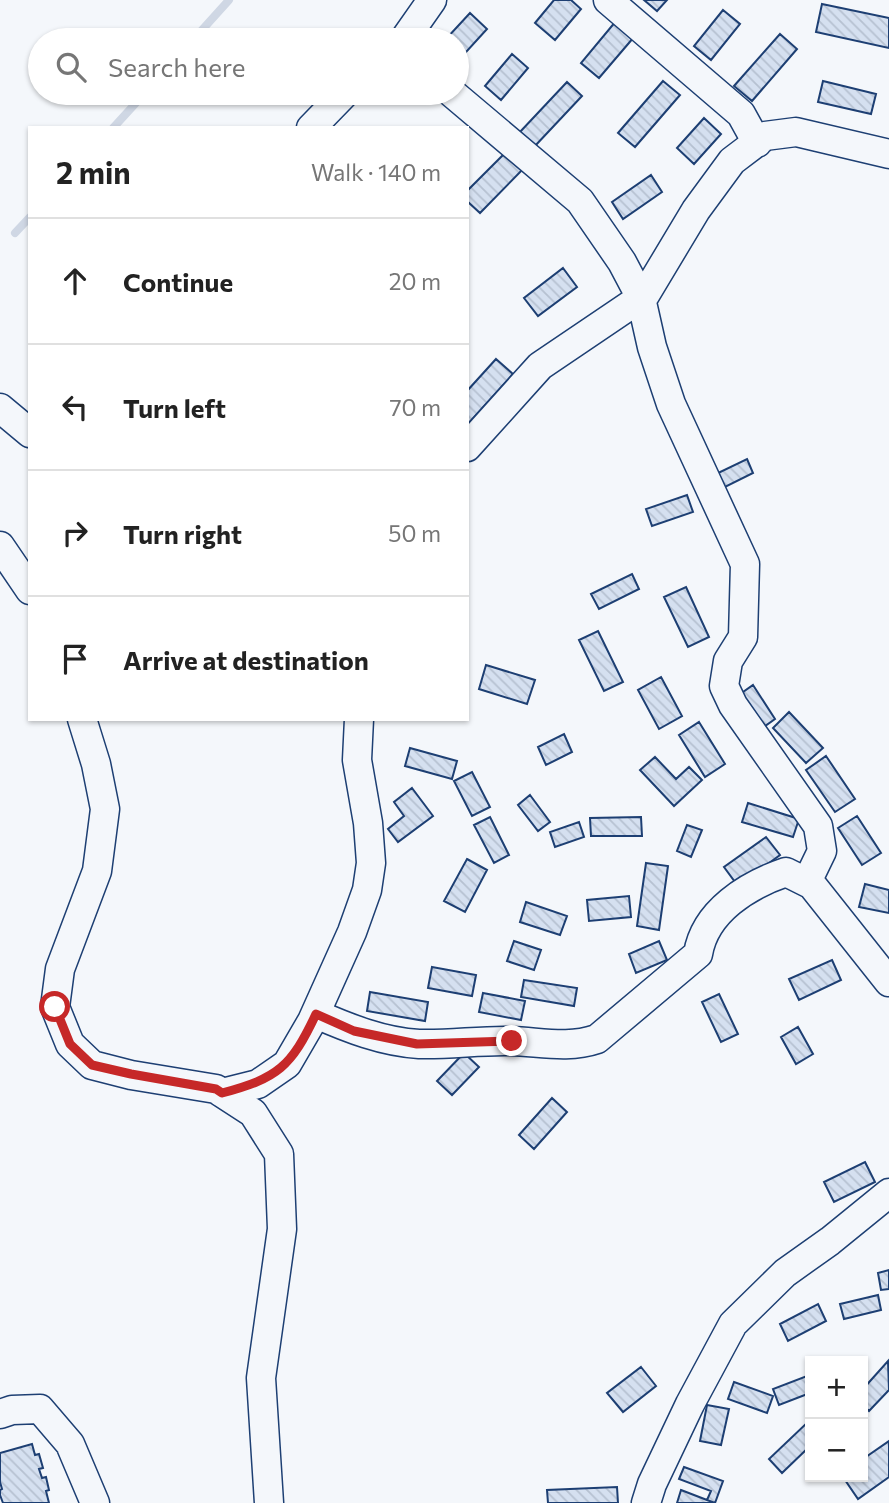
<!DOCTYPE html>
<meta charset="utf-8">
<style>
:root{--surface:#fff;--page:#f6f6f6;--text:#222;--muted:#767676;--line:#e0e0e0}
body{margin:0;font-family:Commissioner,sans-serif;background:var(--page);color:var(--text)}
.controls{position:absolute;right:21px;bottom:21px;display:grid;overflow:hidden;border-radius:0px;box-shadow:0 2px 5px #0004}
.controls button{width:63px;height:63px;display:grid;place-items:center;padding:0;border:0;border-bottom:2px solid var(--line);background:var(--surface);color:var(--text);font:35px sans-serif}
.stop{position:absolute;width:21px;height:21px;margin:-16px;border:5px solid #c62828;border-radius:50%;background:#fff}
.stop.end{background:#c62828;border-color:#fff;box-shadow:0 2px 7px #0008}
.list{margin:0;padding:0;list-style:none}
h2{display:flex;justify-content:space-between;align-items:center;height:91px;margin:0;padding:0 28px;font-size:30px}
h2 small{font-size:23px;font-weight:400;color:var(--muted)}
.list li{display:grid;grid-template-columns:46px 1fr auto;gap:21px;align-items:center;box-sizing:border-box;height:126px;padding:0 28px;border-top:2px solid var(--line)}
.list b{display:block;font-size:26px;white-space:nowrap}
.list em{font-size:23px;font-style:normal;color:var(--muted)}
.icon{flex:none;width:38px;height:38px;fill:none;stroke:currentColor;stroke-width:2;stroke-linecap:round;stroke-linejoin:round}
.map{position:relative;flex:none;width:889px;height:1503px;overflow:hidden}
.search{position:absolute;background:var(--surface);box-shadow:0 2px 5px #0004;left:28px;top:28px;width:441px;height:77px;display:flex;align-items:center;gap:18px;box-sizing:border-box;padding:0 24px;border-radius:38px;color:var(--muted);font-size:26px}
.panel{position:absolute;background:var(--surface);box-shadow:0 2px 5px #0004;left:28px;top:126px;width:441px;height:595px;border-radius:0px}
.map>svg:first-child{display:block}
</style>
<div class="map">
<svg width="889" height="1503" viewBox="0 0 889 1503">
<defs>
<pattern id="building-back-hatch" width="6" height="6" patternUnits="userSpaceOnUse" patternTransform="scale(1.75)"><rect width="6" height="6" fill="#d5e0f0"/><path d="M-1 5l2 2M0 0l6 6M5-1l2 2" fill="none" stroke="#b6c1d1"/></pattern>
</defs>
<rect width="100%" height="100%" fill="#f4f7fb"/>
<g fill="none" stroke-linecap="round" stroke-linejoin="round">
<path stroke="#cfd7e4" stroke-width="8" d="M193 40 229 0
M113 128 145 93
M15 233 30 217"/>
</g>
<path fill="url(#building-back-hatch)" stroke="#1d3f73" stroke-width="2" d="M554 0H571L581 9 555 40 535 23Z
M644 0H667L657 11Z
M822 4 889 18V48L816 32Z
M723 10 740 24 711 60 694 46Z
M470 13 487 29 457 62V40H445Z
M616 21 634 37 599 78 581 63Z
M780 34 797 49 752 101 734 86Z
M512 54 528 68 501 100 485 86Z
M663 81 680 95 635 147 618 133Z
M823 81 876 94 871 114 818 102Z
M567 82 582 96 534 147 519 133Z
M704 118 721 134 694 164 677 148Z
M508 150 525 167 480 213 467 201V191Z
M651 175 662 192 623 219 612 202Z
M563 268 577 287 538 316 524 298Z
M496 359 513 374 467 425V391Z
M747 459 753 473 723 488 716 474Z
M687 495 693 512 652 526 646 509Z
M632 574 639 589 599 609 591 594Z
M686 587 709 637 688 647 664 597Z
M598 631 623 682 604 691 579 640Z
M486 665 535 680 527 704 479 689Z
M661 677 682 716 659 729 638 690Z
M753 685 775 719 758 731 736 697Z
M789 712 823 748 806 763 773 728Z
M699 722 725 764 705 777 679 735Z
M564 734 572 752 546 765 538 747Z
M410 748 457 761 452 779 405 766Z
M826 756 855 799 835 812 806 770Z
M655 757 676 779 689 767 702 780 674 806 640 770Z
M472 772 490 807 472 816 454 781Z
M412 788 433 816 398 842 388 829 404 816 394 802Z
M530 795 550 822 538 831 518 805Z
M748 803 799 819 793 837 742 822Z
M857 816 881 853 862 865 838 828Z
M490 817 509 855 494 863 474 825Z
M641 817 642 836H591L590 818Z
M579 822 584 837 555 847 550 832Z
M687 825 702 830 691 857 677 851Z
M766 837 780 855 738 886 724 867Z
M467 859 487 870 465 912 444 901Z
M646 863 668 866 659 930 637 926Z
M865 884 889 890V913L859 907Z
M629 896 631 917 589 921 587 900Z
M526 902 567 916 560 935 520 922Z
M514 941 541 950 534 970 507 961Z
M659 941 667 960 636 973 629 954Z
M832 960 841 980 799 1000 789 979Z
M432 967 476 975 472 996 428 988Z
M524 980 577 988 574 1006 521 997Z
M370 992 428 1002 425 1021 367 1011Z
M483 993 525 1001 521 1020 479 1012Z
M719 994 738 1034 721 1042 702 1002Z
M798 1027 813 1054 796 1064 781 1037Z
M464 1053 479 1067 452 1095 437 1081Z
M552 1098 567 1112 534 1149 519 1135Z
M865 1162 875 1182 834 1202 824 1182Z
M889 1270V1289L881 1290 878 1273Z
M878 1295 881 1310 844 1319 840 1304Z
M818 1304 826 1321 788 1341 780 1324Z
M888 1361 889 1390 869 1411 863 1405V1389Z
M641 1367 656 1386 623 1412 607 1393Z
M807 1376 810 1384V1393L779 1405 773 1389Z
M734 1382 773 1396 767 1413 728 1399Z
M707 1405 729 1409 721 1445 700 1441Z
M810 1420V1446L782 1473 769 1459Z
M889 1441V1477L858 1499 843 1477H863V1459Z
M32 1444 35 1455 39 1454 43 1468 39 1469 42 1478 46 1477 49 1490 46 1491 49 1503H3L0 1495V1490L2 1489 0 1482V1453Z
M684 1467 723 1481 715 1503 707 1500 711 1491 679 1479Z
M617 1487 618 1503H548L547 1490Z
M681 1490 707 1500 715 1503H677Z"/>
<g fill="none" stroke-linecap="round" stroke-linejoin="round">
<defs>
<path id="minor" d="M608 0 741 114 757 143
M404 40 432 0
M452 93 580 201 622 262 641 298 652 347 671 404 745 564 743 637 728 661 724 686 733 705 818 826 822 851 807 882
M311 128 345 93
M0 408 30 433
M467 447 540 366 645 295 696 210 732 161 765 136 796 132 889 154
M0 546 30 590
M82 719 96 764 105 809 97 871 60 969 55 1007 70 1044 92 1065 131 1075 216 1089 253 1113 279 1154 282 1229 261 1378 269 1503
M316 1014C348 1028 383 1042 419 1044 450 1045 481 1040 511 1041 541 1042 568 1049 597 1039L698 954C705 911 748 885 786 872L812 885 889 982
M222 1093 258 1084 287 1064 312 1021 352 932 367 890 371 863 368 823 357 760 359 719
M0 1414 12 1410 40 1409 70 1444 95 1503
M646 1503 652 1484 690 1404 733 1324 785 1273 830 1241 889 1193"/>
</defs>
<use href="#minor" stroke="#1d3f73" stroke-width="31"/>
<use href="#minor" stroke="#f4f7fb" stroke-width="28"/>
</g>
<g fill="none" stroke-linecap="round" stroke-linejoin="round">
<path stroke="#c62828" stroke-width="9" d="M55 1007 70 1044 92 1065 131 1074 216 1089 222 1093C278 1078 291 1067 316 1014L354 1031 417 1044 512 1041"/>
</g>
</svg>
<div class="controls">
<button>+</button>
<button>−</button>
</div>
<div class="stop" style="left:55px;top:1007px"></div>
<div class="stop end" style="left:512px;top:1041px"></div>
<div class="search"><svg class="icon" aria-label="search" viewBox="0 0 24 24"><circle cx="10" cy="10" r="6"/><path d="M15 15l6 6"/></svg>Search here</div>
<section class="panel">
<h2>2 min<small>Walk · 140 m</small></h2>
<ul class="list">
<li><svg class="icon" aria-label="ahead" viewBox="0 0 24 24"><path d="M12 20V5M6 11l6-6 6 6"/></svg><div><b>Continue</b></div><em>20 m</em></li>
<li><svg class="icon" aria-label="left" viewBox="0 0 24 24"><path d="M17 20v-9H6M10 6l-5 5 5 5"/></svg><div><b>Turn left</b></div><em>70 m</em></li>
<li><svg class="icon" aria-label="right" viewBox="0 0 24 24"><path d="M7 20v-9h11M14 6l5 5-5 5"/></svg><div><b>Turn right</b></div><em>50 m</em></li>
<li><svg class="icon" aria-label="arrive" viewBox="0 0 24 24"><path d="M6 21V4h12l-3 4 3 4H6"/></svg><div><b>Arrive at destination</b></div></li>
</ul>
</section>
</div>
